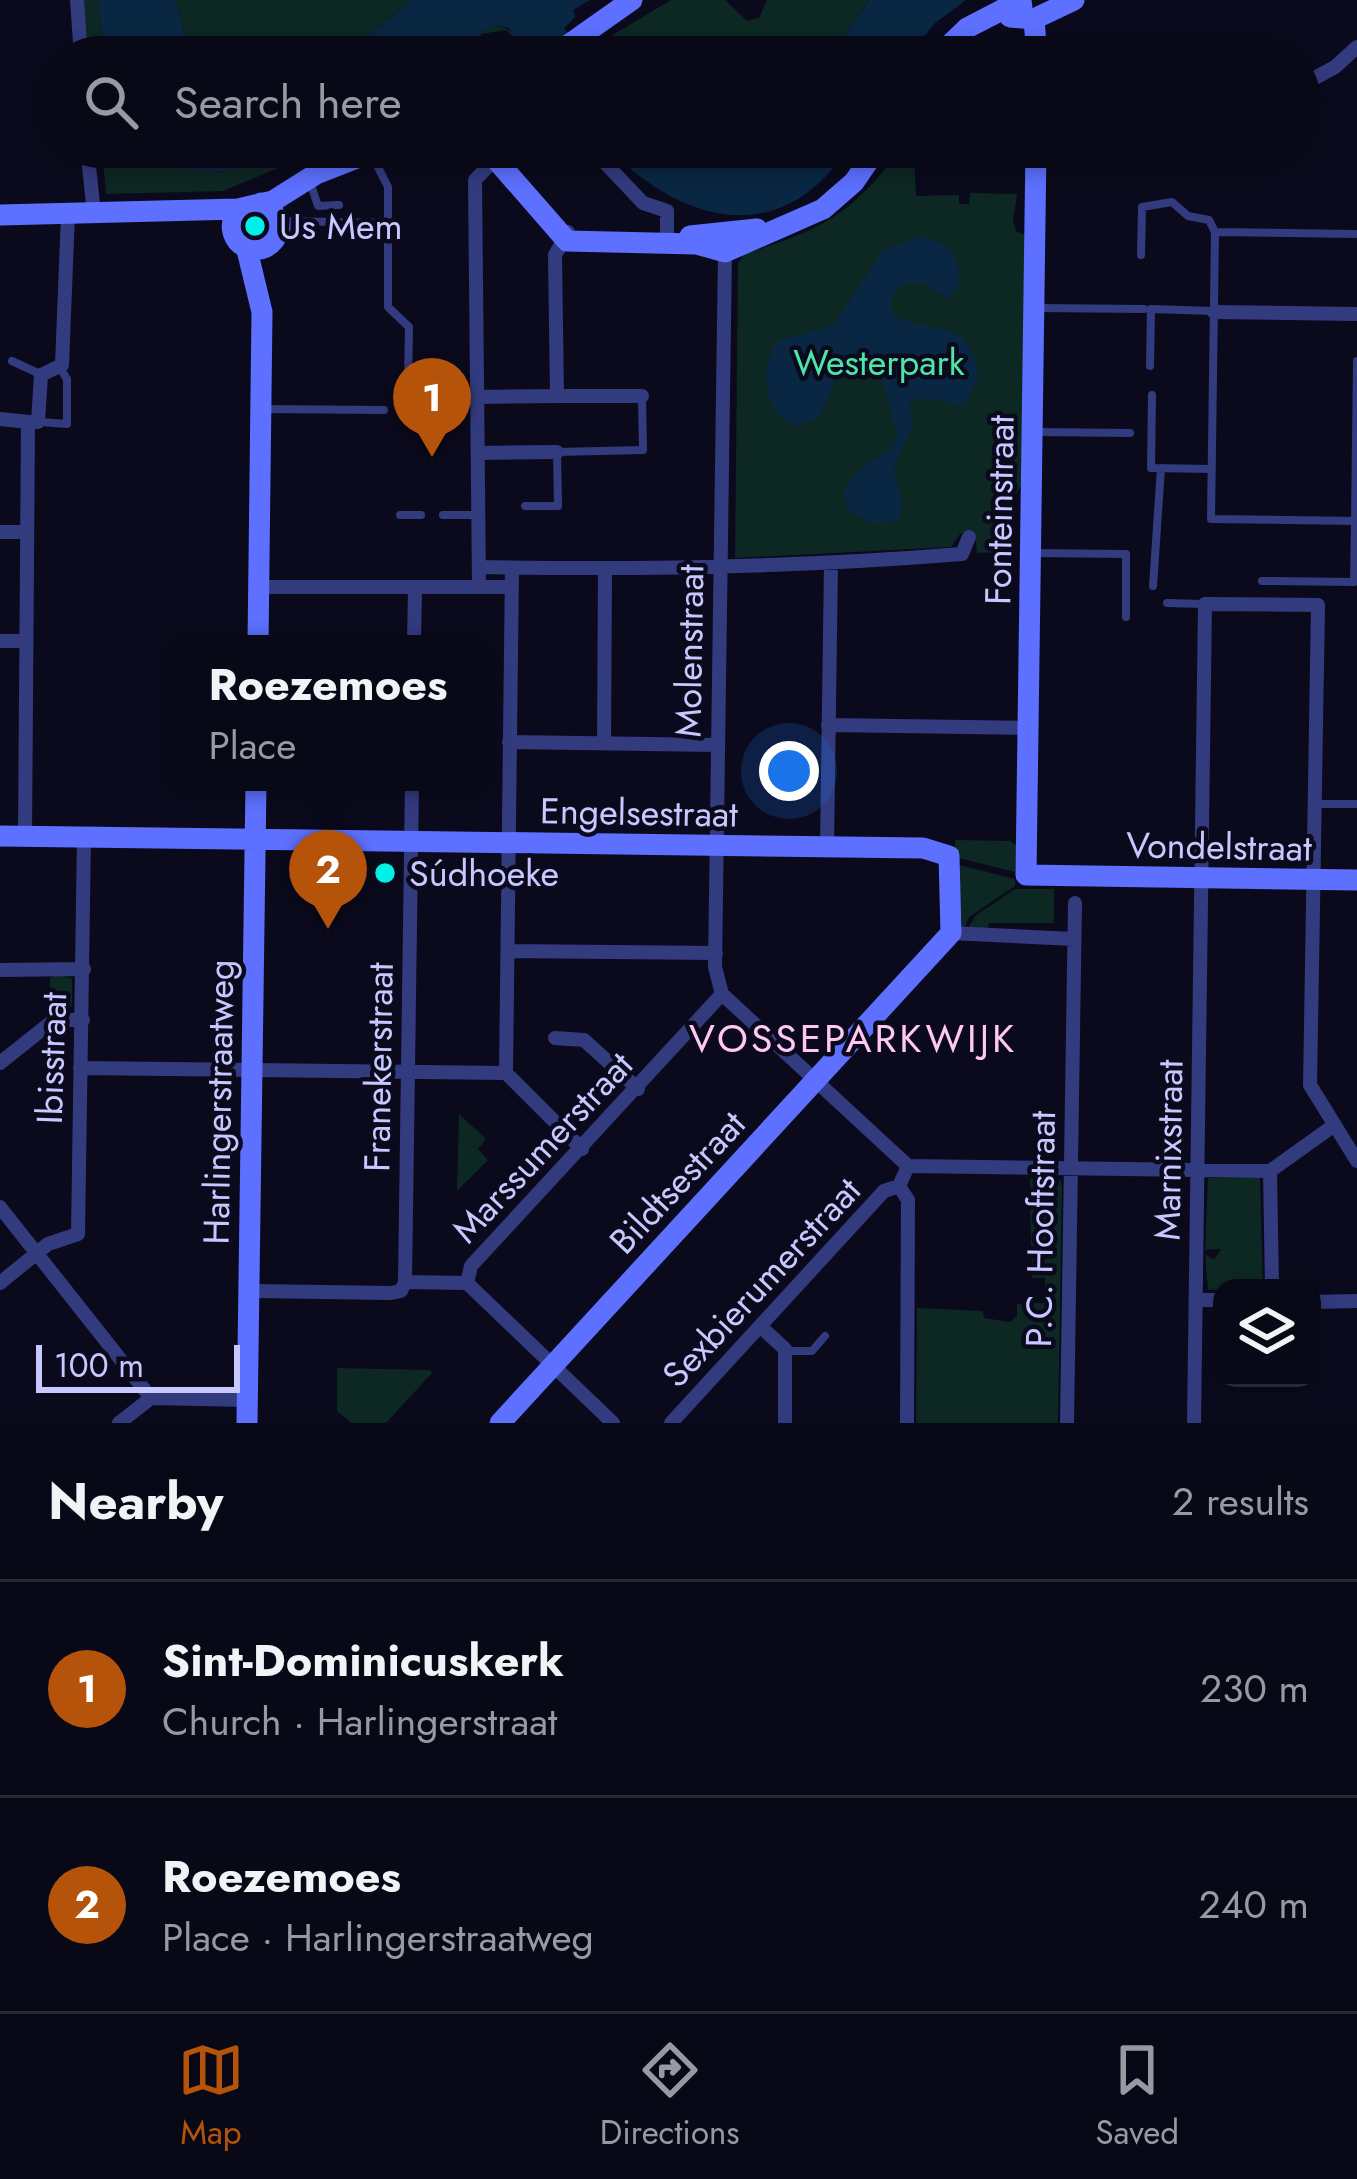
<!DOCTYPE html>
<meta charset="utf-8">
<style>
:root{--surface:#080816;--page:#161623;--text:#f1f3f6;--muted:#989aa1;--line:#292935;--accent:#b45309}
body{margin:0;font-family:Jost,sans-serif;background:var(--page);color:var(--text)}
.controls{position:absolute;right:36px;bottom:36px;display:grid;overflow:hidden;border-radius:24px;box-shadow:0 6px 18px #0003}
.controls button{width:108px;height:108px;display:grid;place-items:center;padding:0;border:0;border-bottom:3px solid var(--line);background:var(--surface);color:var(--text);font:60px sans-serif}
.scale{position:absolute;left:36px;bottom:30px;width:204px;box-sizing:border-box;padding-left:12px;border:6px solid #c6c8ff;border-top:0;font-size:33px;line-height:42px;white-space:nowrap;color:#c6c8ff;-webkit-text-stroke:9px #0b0a1d;paint-order:stroke}
.you{position:absolute;left:789px;top:771px;width:42px;height:42px;margin:-30px;border:9px solid #fff;border-radius:50%;background:#1a73e8;box-shadow:0 0 0 18px #1a73e833}
.badge{display:grid;place-items:center;width:78px;height:78px;border-radius:50%;background:var(--accent);color:#fff;font-size:39px;font-weight:700}
.pin{position:absolute;translate:-50% -99px;filter:drop-shadow(0 3px 6px #0008)}
.pin::after{content:'';position:absolute;top:63px;width:42px;height:36px;background:inherit;clip-path:polygon(0 0,100% 0,50% 100%)}
.popup{position:absolute;left:166px;top:635px;width:324px;height:156px;box-sizing:border-box;display:grid;place-content:center;border-radius:24px;background:var(--surface);filter:drop-shadow(0 3px 9px #0005);font-size:39px;white-space:nowrap;color:var(--muted)}
.popup b{font-size:45px;color:var(--text)}
.popup::after{content:'';position:absolute;left:50%;top:100%;margin-left:-24px;border:24px solid transparent;border-top-color:var(--surface)}
.list{margin:0;padding:0;list-style:none}
h2{display:flex;justify-content:space-between;align-items:center;height:156px;margin:0;padding:0 48px;font-size:51px}
h2 small{font-size:39px;font-weight:400;color:var(--muted)}
.list li{display:grid;grid-template-columns:78px 1fr auto;gap:36px;align-items:center;box-sizing:border-box;height:216px;padding:0 48px;border-top:3px solid var(--line)}
.list b{display:block;font-size:45px;white-space:nowrap}
.list p{margin:0;font-size:39px;white-space:nowrap;color:var(--muted)}
.list em{font-size:39px;font-style:normal;color:var(--muted)}
.icon{flex:none;width:66px;height:66px;fill:none;stroke:currentColor;stroke-width:2;stroke-linecap:round;stroke-linejoin:round}
.map{position:relative;flex:none;width:1357px;height:1423px;overflow:hidden}
.search{position:absolute;background:var(--surface);box-shadow:0 6px 18px #0003;left:36px;right:36px;top:36px;height:132px;display:flex;align-items:center;gap:30px;box-sizing:border-box;padding:0 42px;border-radius:66px;color:var(--muted);font-size:45px}
.sheet{height:588px;background:var(--surface)}
nav{display:flex;justify-content:space-around;align-items:center;box-sizing:border-box;height:168px;border-top:3px solid var(--line);background:var(--surface);font-size:33px;color:var(--muted)}
nav a{display:grid;justify-items:center;gap:6px}
nav .on{color:var(--accent)}
.map>svg:first-child{display:block}
</style>
<div class="map">
<svg width="1357" height="1423" viewBox="0 0 1357 1423">
<rect width="100%" height="100%" fill="#0b0a1d"/>
<path fill="#0d2723" d="M83 0H98L104 57H87Z
M175 0H412L343 57H192Z
M671 0H725L747 21 759 18 767 0H870L829 57H621L606 39Z
M494 25C506 28 518 31 518 45L507 30 481 34 492 57H446Z
M102 147H145L177 167 222 172 310 147H329L223 191 106 194Z
M902 147H914L916 196 959 195V204H969L970 193 1017 194 1013 221 1017 232 1026 235 1022 484 1014 497 1013 552 977 553 975 533 960 534 951 547 735 558 738 263 744 254C822 230 853 214 902 147Z
M955 840 1010 841 1016 845 1015 872 955 857Z
M955 864 1015 879V886L969 917 963 932Z
M1015 889H1054V923H989L988 933 966 932 975 916Z
M58 974 72 979V1006L62 1014 49 1012 50 978Z
M459 1114 486 1139 478 1149 488 1160 457 1191Z
M1260 1177 1263 1287 1208 1290 1205 1254 1214 1260 1221 1249 1205 1250 1208 1178Z
M1030 1179 1060 1180 1062 1185 1058 1423H916L917 1308 983 1311 984 1318 1010 1322 1017 1316V1304L1045 1303V1278H1032V1258L1025 1257V1248L1031 1247Z
M337 1368 430 1370 432 1373 386 1423H351L337 1411Z"/>
<path fill="#092742" d="M98 0H175L192 57H104Z
M412 0H590L573 10 575 17 564 28 584 54 606 39 621 57H565L548 37 522 48 509 28 494 25 446 57H343Z
M870 0H966L935 23 908 57H829Z
M145 147H310C259 168 191 190 145 147Z
M607 147H849C782 250 683 225 607 147Z
M918 237C947 238 960 257 959 285L949 300 924 282 903 284 891 299 893 315C934 337 972 313 978 380L963 406 928 398 910 401 912 427 894 466 903 509 896 522 870 523 848 509 844 492 855 473 892 448 897 436 883 381 863 358 844 363C824 389 834 426 791 425 763 406 759 370 777 341L833 325 883 251Z"/>
<g fill="none" stroke-linecap="round" stroke-linejoin="round">
<path stroke="#333b7f" stroke-width="8" d="M371 153 388 187V307L409 327 408 385
M312 188 318 206 339 205
M281 221 388 223
M1215 232 1211 519 1355 521 1357 361
M1215 232 1357 234
M1141 255 1142 207 1172 202 1188 216 1209 220 1215 232
M1037 308 1144 309
M12 361 40 374
M1150 366 1151 309 1213 311
M1152 395 1151 468 1212 469
M262 409 384 410
M40 422 67 424V379L60 368
M1036 432 1130 433
M525 506H558L557 452 643 450 642 398
M400 515H421
M443 515H478
M1035 553 1126 554V617
M1262 581 1354 582 1355 521
M1153 586 1161 468
M1167 603 1203 604
M1316 804H1357
M785 1351H812L825 1336"/>
<path stroke="#333b7f" stroke-width="14" d="M77 0 81 57
M1037 45 1060 57
M1300 86 1335 67 1357 47
M87 147 94 214
M590 147 643 203 667 211V243
M725 252 715 967 722 994 908 1166 1270 1171 1333 1126
M1214 312 1357 314
M557 396H642
M477 397 557 396 555 255 568 232
M0 419 28 422
M478 453 557 452
M0 532H26
M479 567C641 570 801 567 962 554L969 537
M512 568 506 1073 582 1149
M257 587H512
M479 587 475 180 495 159
M0 641H26
M414 644 415 589
M828 725 1029 728
M509 742 718 745
M604 743 605 569
M25 836 28 422H38L41 375 62 365 68 214
M827 847 831 563
M951 933 1074 939
M508 951 716 953
M0 970 84 969
M555 1038 584 1040 638 1089
M0 1063 54 1020H83
M80 1068 506 1073
M1270 1171 1272 1288
M0 1207 151 1398
M405 1282 412 782
M0 1283 48 1244 78 1234 84 837
M467 1283 471 1266 722 994
M467 1283 613 1423
M248 1291 391 1293 401 1291 405 1282 467 1283
M1196 1300H1222
M1312 1302 1357 1301
M761 1327 785 1349V1423
M151 1398 247 1400
M119 1423 151 1398
M671 1423 884 1191 899 1186
M907 1423 908 1200 899 1186 908 1166
M1067 1423 1075 903
M1194 1423 1205 604 1318 605 1310 1085 1357 1161"/>
<path stroke="#5d70ff" stroke-width="21" d="M1010 17 1034 19 1074 0
M1034 19 1037 57
M551 57 632 0
M937 57 967 28 1021 0 1023 17
M485 147 567 241 696 244 725 252 823 209 854 182 878 147
M1036 147 1026 875 1357 880
M238 209C215 245 268 269 280 228L272 209 261 203
M0 215 238 209 273 201 316 174 385 147
M690 236 757 229
M247 250 262 312 258 644
M0 836 923 848 949 856 951 933 500 1423
M247 1423 256 782"/>
</g>
<g fill="#00f1e8" stroke="#0b0a1d" stroke-width="4.5">
<circle cx="255" cy="226" r="12"/>
<circle cx="385" cy="873" r="12"/>
</g>
<g text-anchor="middle" stroke-width="9" stroke-linejoin="round" paint-order="stroke">
<g font-size="36" fill="#c6c8ff" stroke="#0b0a1d" text-anchor="start">
<text x="279" y="239">Us Mem</text>
<text x="409" y="886">Súdhoeke</text>
</g>
<g font-size="36" fill="#4ee4a9" stroke="#0b0a1d">
<text x="879" y="375">Westerpark</text>
</g>
<g font-size="36" fill="#c6c8ff" stroke="#0b0a1d">
<text transform="translate(999 510) rotate(-89)" y="13">Fonteinstraat</text>
<text transform="translate(689 651) rotate(-89)" y="13">Molenstraat</text>
<text transform="translate(639 812) rotate(1)" y="13">Engelsestraat</text>
<text transform="translate(1219 846) rotate(1)" y="13">Vondelstraat</text>
<text transform="translate(51 1058) rotate(-88)" y="13">Ibisstraat</text>
<text transform="translate(378 1067) rotate(-89)" y="13">Franekerstraat</text>
<text transform="translate(218 1102) rotate(-89)" y="13">Harlingerstraatweg</text>
<text transform="translate(542 1147) rotate(-47)" y="13">Marssumerstraat</text>
<text transform="translate(1168 1150) rotate(-89)" y="13">Marnixstraat</text>
<text transform="translate(677 1182) rotate(-47)" y="13">Bildtsestraat</text>
<text transform="translate(1040 1229) rotate(-89)" y="13">P.C. Hooftstraat</text>
<text transform="translate(761 1282) rotate(-47)" y="13">Sexbierumerstraat</text>
</g>
<g font-size="39" letter-spacing="3" fill="#ffc8f3" stroke="#0b0a1d">
<text x="853" y="1052">VOSSEPARKWIJK</text>
</g>
</g>
</svg>
<div class="controls">
<button><svg class="icon" aria-label="layers" viewBox="0 0 24 24"><path d="M12 4l9 5-9 5-9-5zM3 14l9 5 9-5"/></svg></button>
</div>
<div class="scale">100 m</div>
<div class="you"></div>
<div class="pin badge" style="left:432px;top:457px">1</div>
<div class="pin badge" style="left:328px;top:929px">2</div>
<div class="popup"><b>Roezemoes</b>Place</div>
<div class="search"><svg class="icon" aria-label="search" viewBox="0 0 24 24"><circle cx="10" cy="10" r="6"/><path d="M15 15l6 6"/></svg>Search here</div>
</div>
<section class="sheet">
<h2>Nearby<small>2 results</small></h2>
<ul class="list">
<li><span class="badge">1</span><div><b>Sint-Dominicuskerk</b><p>Church · Harlingerstraat</p></div><em>230 m</em></li>
<li><span class="badge">2</span><div><b>Roezemoes</b><p>Place · Harlingerstraatweg</p></div><em>240 m</em></li>
</ul>
</section>
<nav>
<a class="on"><svg class="icon" aria-label="map" viewBox="0 0 24 24"><path d="M3 6l6-2 6 2 6-2v14l-6 2-6-2-6 2zM9 4v14M15 6v14"/></svg>Map</a>
<a><svg class="icon" aria-label="directions" viewBox="0 0 24 24"><path d="M12 3l9 9-9 9-9-9zM9 14v-3h6M13 9l2 2-2 2"/></svg>Directions</a>
<a><svg class="icon" aria-label="saved" viewBox="0 0 24 24"><path d="M7 4h10v16l-5-4-5 4z"/></svg>Saved</a>
</nav>
